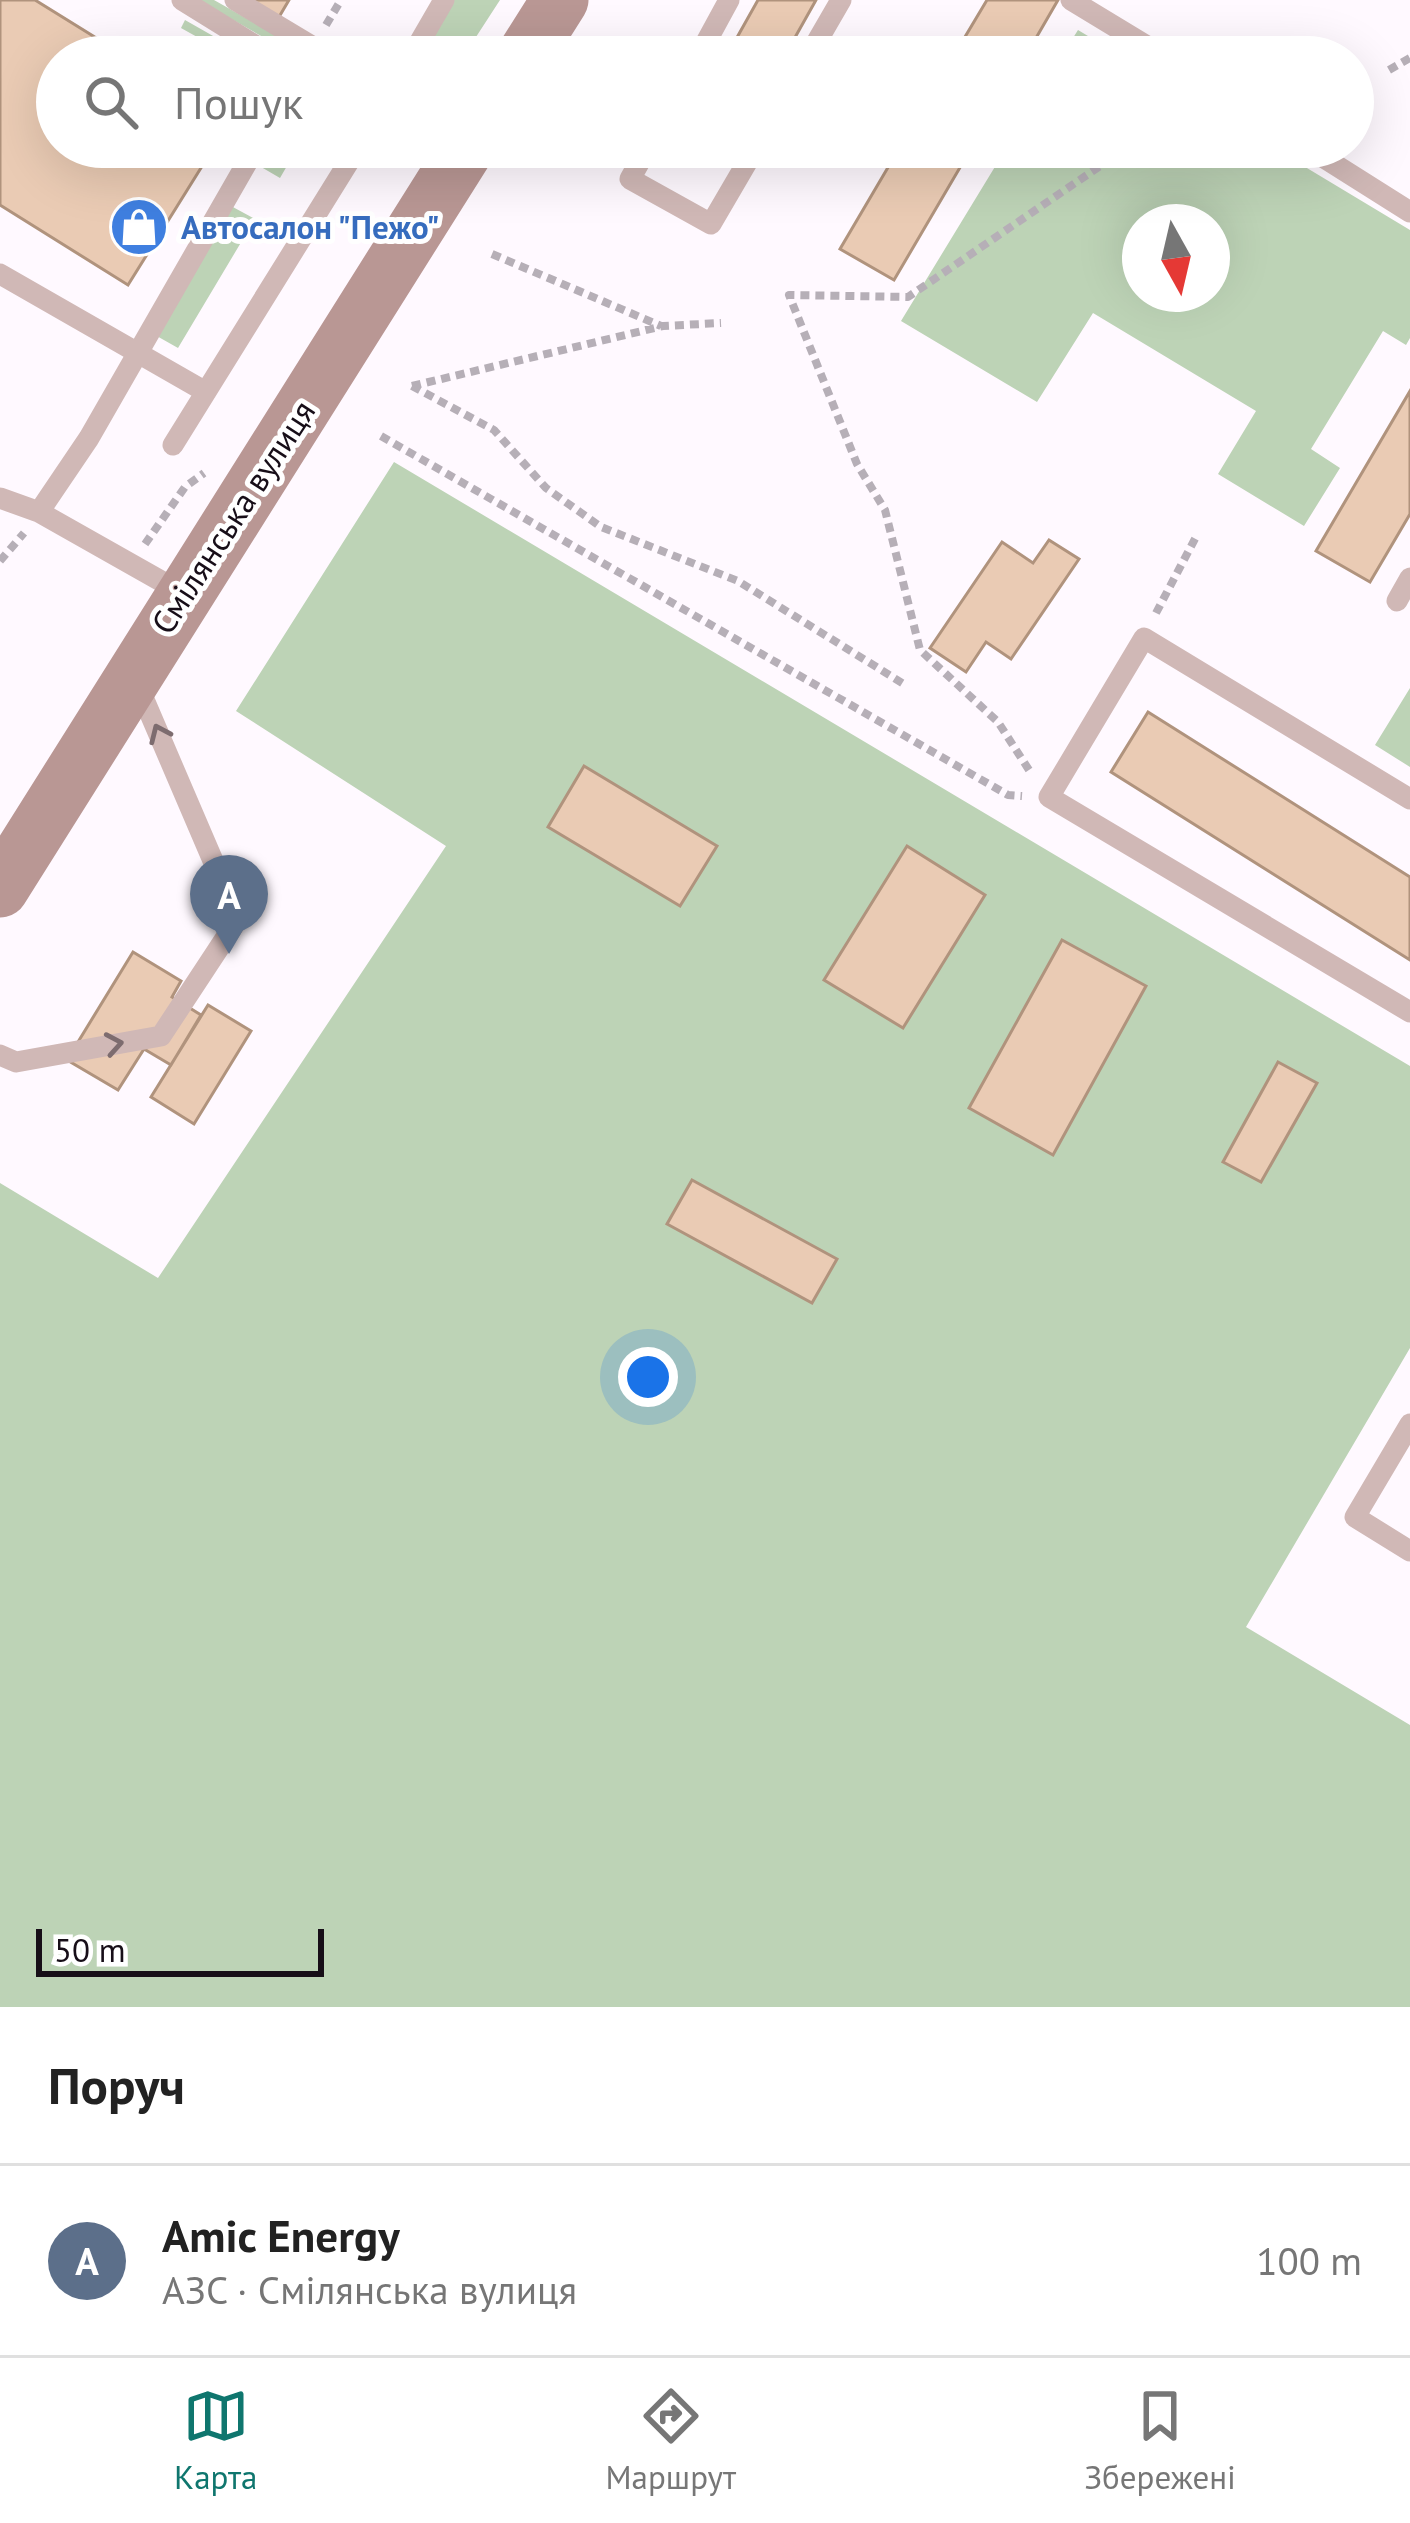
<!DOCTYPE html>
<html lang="uk">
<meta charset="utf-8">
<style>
:root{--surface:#fff;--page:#f6f6f6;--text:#222;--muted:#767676;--line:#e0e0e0;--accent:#0f766e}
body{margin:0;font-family:"PT Sans",sans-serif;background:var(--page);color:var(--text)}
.compass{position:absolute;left:1122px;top:204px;width:108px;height:108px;border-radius:50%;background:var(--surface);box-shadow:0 12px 48px #0002;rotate:172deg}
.scale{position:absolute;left:36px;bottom:30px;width:288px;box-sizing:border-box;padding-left:12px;border:6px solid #170e18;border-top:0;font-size:33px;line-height:42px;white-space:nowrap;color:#170e18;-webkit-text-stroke:9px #fff;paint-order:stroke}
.you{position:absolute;left:648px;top:1377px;width:42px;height:42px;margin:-30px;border:9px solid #fff;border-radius:50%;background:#1a73e8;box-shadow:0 0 0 18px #1a73e833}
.badge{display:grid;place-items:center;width:78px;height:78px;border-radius:50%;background:var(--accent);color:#fff;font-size:39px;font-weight:700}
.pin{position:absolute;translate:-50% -99px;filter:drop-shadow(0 3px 6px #0008)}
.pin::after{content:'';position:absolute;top:63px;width:42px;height:36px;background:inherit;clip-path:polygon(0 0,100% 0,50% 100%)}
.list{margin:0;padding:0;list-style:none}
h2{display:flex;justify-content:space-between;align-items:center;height:156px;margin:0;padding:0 48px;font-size:51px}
h2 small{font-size:39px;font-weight:400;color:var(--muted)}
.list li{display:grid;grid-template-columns:78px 1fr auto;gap:36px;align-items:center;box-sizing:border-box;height:192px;padding:0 48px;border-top:3px solid var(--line)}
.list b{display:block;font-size:45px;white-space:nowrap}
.list p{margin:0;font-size:39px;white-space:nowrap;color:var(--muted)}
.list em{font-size:39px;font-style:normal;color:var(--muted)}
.icon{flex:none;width:66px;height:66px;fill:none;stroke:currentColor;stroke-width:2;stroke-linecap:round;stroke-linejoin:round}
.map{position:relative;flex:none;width:1410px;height:2007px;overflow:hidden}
.search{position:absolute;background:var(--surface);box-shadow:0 12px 48px #0002;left:36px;right:36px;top:36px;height:132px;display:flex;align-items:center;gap:30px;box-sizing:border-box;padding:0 42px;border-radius:66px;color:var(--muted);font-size:45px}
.sheet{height:348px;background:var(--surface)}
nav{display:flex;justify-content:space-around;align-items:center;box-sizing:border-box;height:168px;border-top:3px solid var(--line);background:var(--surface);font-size:33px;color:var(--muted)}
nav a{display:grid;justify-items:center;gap:6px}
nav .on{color:var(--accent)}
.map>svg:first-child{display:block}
</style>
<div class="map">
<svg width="1410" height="2007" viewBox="0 0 1410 2007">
<rect width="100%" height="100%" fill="#fff9ff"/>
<path fill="#bdd3b6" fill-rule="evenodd" d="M198 0H214L288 42 284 49Z
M449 0H500L463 57H418Z
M185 20 250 57H233L181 28Z
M1078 30 1123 57H1061Z
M266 147H298L280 178 256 164Z
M1007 147H1272L1410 230V338L1406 345 1383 331 1311 449 1340 468 1304 526 1218 474 1256 411 1093 313 1037 402 901 321ZM1140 222H1212V294H1140Z
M231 206 255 219 178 348 155 335Z
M394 462 1410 1066V1348L1246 1627 1410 1725V2007H0V1183L158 1278 446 846 236 711Z
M1410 688V767L1375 745Z"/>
<path fill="#eacbb4" stroke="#b0937d" stroke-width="3" d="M0 0H35L127 57H57V147H214L128 285 0 205Z
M249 0H289L279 17Z
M758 0H816L784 57H726Z
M987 0H1058L1025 57H953Z
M689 147H734L723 166Z
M900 147H972L894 280 840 249Z
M1410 391V514L1370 582 1316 551Z
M1049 540 1079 559 1011 659 986 642 966 672 930 648 1002 542 1033 563Z
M1148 712 1410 877V960L1111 772Z
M584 766 717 846 680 906 548 827Z
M907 846 985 895 903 1028 824 980Z
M1062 940 1146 986 1053 1155 969 1108Z
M133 952 181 981 172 997 201 1015 171 1065 144 1049 118 1090 67 1060Z
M208 1005 251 1031 194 1124 151 1097Z
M1278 1062 1317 1083 1261 1182 1223 1162Z
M692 1180 837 1259 812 1303 667 1224Z"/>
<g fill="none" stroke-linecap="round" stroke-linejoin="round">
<path stroke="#b6afb7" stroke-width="8" stroke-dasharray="9 6" stroke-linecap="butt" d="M326 25 341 0
M1389 70 1410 58
M492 254 661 326
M412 386 494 430 546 488 601 527 738 581 907 686
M412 386 663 326 721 323
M381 436 1008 795 1022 796
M145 544 185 487 204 473
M0 561 24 533
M1156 613 1197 535
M1029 770 998 722 920 650 885 510 857 464 789 295 908 297 1128 147"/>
<path stroke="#d0b8b6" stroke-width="21" d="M182 0 274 57
M235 0 330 57
M1071 0 1165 57
M411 57 444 0
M698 57 729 0
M808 57 841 0
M648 147 630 179 711 224 756 147
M1307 147 1410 212
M0 274 206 392
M173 445 358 147
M0 498 39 512 184 594
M39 512 89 438 256 147
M1397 601 1410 578
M1410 799 1144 638 1049 797 1410 1012
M0 1055 16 1062 161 1036 238 919 136 681
M1410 1424 1355 1517 1410 1551"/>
<path stroke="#b99794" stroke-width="57" d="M524 57 560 0
M0 889 467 147"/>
</g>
<defs><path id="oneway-chevron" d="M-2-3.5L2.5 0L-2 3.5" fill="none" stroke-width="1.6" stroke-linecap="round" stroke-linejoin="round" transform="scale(3)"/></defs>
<g stroke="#7d6c6f">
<use href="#oneway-chevron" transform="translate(159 733) rotate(-114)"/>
<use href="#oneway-chevron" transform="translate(114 1044) rotate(-10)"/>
</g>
<defs>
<symbol id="shop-disc" viewBox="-11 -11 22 22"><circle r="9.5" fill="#3f7fe0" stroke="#fff"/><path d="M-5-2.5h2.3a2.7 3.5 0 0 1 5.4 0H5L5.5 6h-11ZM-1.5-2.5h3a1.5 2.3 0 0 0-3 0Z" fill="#fff"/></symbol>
</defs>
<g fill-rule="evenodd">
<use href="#shop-disc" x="106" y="194" width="66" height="66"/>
</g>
<g text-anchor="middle" stroke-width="10" stroke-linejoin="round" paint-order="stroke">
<g font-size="33" font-weight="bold" fill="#366cbe" stroke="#fff" text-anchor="start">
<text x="181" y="239">Автосалон "Пежо"</text>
</g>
<g font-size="33" fill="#170e18" stroke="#fff">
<text transform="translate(233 517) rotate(-57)" y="12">Смілянська вулиця</text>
</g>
</g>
</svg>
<svg class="compass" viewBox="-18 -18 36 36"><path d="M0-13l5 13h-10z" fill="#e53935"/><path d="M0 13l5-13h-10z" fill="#767676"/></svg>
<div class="scale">50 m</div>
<div class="you"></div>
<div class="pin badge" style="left:229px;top:954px;background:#5c6f8a">A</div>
<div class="search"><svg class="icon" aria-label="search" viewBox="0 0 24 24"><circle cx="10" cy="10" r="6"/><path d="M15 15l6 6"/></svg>Пошук</div>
</div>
<section class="sheet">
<h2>Поруч<small></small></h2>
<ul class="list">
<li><span class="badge" style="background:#5c6f8a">A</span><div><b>Amic Energy</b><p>АЗС · Смілянська вулиця</p></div><em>100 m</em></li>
</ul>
</section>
<nav>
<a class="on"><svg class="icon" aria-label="map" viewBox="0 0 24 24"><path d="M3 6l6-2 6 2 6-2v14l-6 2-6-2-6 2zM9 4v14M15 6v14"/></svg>Карта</a>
<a><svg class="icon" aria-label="directions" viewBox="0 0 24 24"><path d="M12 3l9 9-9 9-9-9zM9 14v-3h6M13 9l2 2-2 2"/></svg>Маршрут</a>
<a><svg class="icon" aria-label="saved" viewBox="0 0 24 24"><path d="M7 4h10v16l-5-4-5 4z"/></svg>Збережені</a>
</nav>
